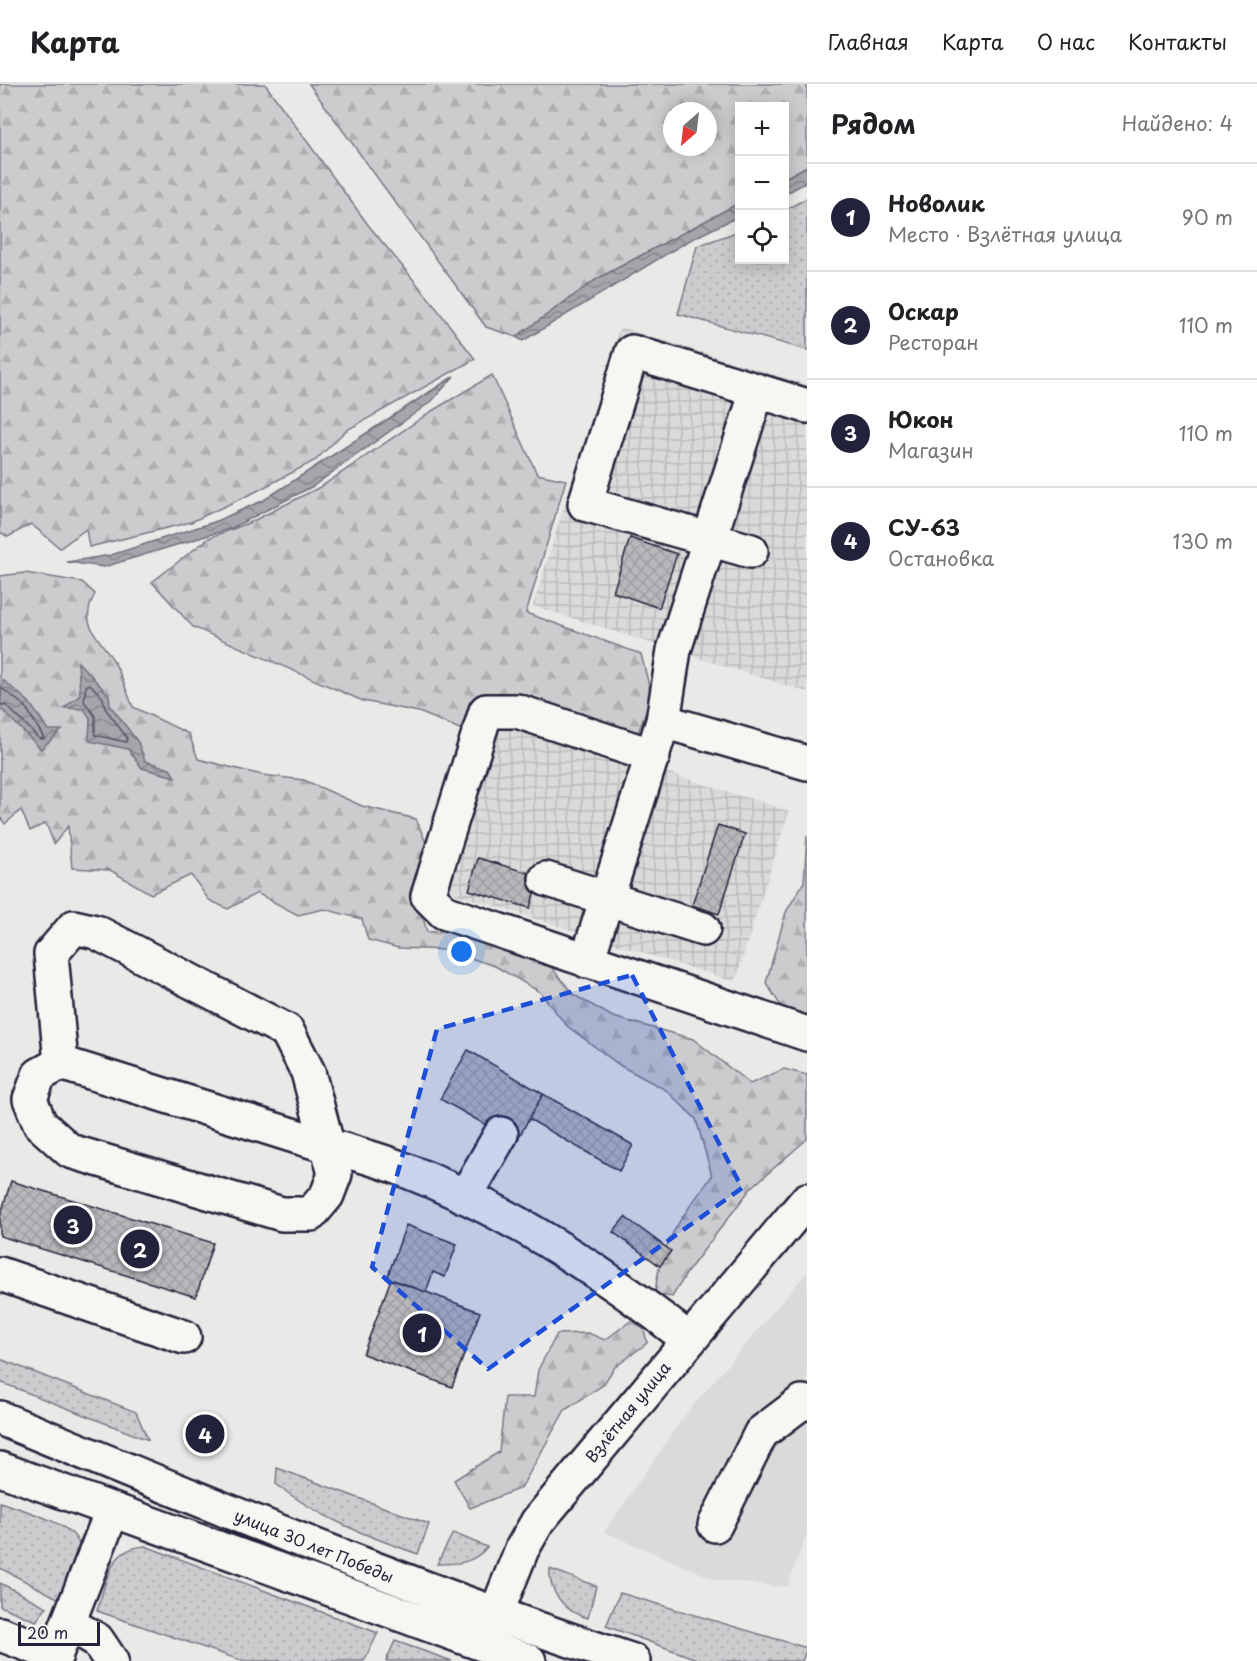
<!DOCTYPE html>
<html lang="ru">
<meta charset="utf-8">
<style>
:root{--surface:#fff;--page:#f6f6f6;--text:#202124;--muted:#757577;--line:#e0e0e0;--accent:#22223b}
body{margin:0;font-family:"Playpen Sans",sans-serif;background:var(--page);color:var(--text)}
.controls{position:absolute;right:18px;top:18px;display:grid;overflow:hidden;border-radius:0px;box-shadow:0 3px 15px #0003}
.controls button{width:54px;height:54px;display:grid;place-items:center;padding:0;border:0;border-bottom:2px solid var(--line);background:var(--surface);color:var(--text);font:30px sans-serif}
.compass{position:absolute;left:663px;top:18px;width:54px;height:54px;border-radius:50%;background:var(--surface);box-shadow:0 3px 15px #0003;rotate:208deg}
.scale{position:absolute;left:18px;bottom:15px;width:82px;box-sizing:border-box;padding-left:6px;border:3px solid #22223b;border-top:0;font-size:16px;line-height:21px;white-space:nowrap;color:#22223b;-webkit-text-stroke:4px #f6f6f2;paint-order:stroke}
.you{position:absolute;left:462px;top:868px;width:21px;height:21px;margin:-15px;border:4px solid #fff;border-radius:50%;background:#1a73e8;box-shadow:0 0 0 9px #1a73e833}
.badge{display:grid;place-items:center;width:39px;height:39px;border-radius:50%;background:var(--accent);color:#fff;font-size:20px;font-weight:700}
.pin{position:absolute;translate:-50% -50%;border:3px solid #fff;box-shadow:0 2px 6px #0006}
.list{margin:0;padding:0;list-style:none}
h2{display:flex;justify-content:space-between;align-items:center;height:78px;margin:0;padding:0 24px;font-size:26px}
h2 small{font-size:20px;font-weight:400;color:var(--muted)}
.list li{display:grid;grid-template-columns:39px 1fr auto;gap:18px;align-items:center;box-sizing:border-box;height:108px;padding:0 24px;border-top:2px solid var(--line)}
.list b{display:block;font-size:22px;white-space:nowrap}
.list p{margin:0;font-size:20px;white-space:nowrap;color:var(--muted)}
.list em{font-size:20px;font-style:normal;color:var(--muted)}
.icon{flex:none;width:33px;height:33px;fill:none;stroke:currentColor;stroke-width:2;stroke-linecap:round;stroke-linejoin:round}
.map{position:relative;flex:none;width:807px;height:1577px;overflow:hidden}
header{display:flex;align-items:center;gap:36px;box-sizing:border-box;height:84px;padding:0 30px;background:var(--surface);border-bottom:2px solid var(--line)}
header strong{font-size:28px}
nav{display:flex;gap:33px;margin-inline-start:auto;font-size:21px}
main{display:flex}
aside{flex:1;background:var(--surface)}
.map>svg:first-child{display:block}
</style>
<header>
<strong>Карта</strong>
<nav><a>Главная</a><a>Карта</a><a>О нас</a><a>Контакты</a></nav>
</header>
<main>
<div class="map">
<svg width="807" height="1577" viewBox="0 0 807 1577">
<defs>
<pattern id="industrial-grid" width="8" height="8" patternUnits="userSpaceOnUse" patternTransform="scale(1.5)"><rect width="8" height="8" fill="#dadada"/><path d="M0 4h8M4 0v8" fill="none" stroke="#bbbbbc"/></pattern>
<pattern id="grass-dots" width="8" height="8" patternUnits="userSpaceOnUse" patternTransform="scale(1.5)"><rect width="8" height="8" fill="#ccccce"/><path d="M2 2h.1M6 6h.1" fill="none" stroke="#afafb2" stroke-width="1.8" stroke-linecap="round"/></pattern>
<pattern id="forest-firs" width="22" height="20" patternUnits="userSpaceOnUse" patternTransform="scale(1.5)"><rect width="22" height="20" fill="#ccccce"/><path d="M5 1l3.5 6h-7zM16 11l3.5 6h-7z" fill="#afafb2"/></pattern>
<pattern id="water-waves" width="16" height="10" patternUnits="userSpaceOnUse" patternTransform="scale(1.5)"><rect width="16" height="10" fill="#a5a5ac"/><path d="M0 5q4-4 8 0t8 0" fill="none" stroke="#86868d"/></pattern>
<pattern id="building-cross-hatch" width="8" height="8" patternUnits="userSpaceOnUse" patternTransform="scale(1.5)"><rect width="8" height="8" fill="#b8b8bc"/><path d="M0 0l8 8M0 8l8-8" fill="none" stroke="#9e9ea2"/></pattern>
</defs>
<rect width="100%" height="100%" fill="#e9e9e7"/>
<filter id="ink" filterUnits="userSpaceOnUse"><feTurbulence type="fractalNoise" baseFrequency=".0167" numOctaves="2"/><feDisplacementMap in="SourceGraphic" scale="12" xChannelSelector="R" yChannelSelector="G"/><feConvolveMatrix kernelMatrix="1 2 1 2 8 2 1 2 1" color-interpolation-filters="sRGB"/></filter>
<g filter="url(#ink)">
<path fill="#dadada" d="M807 1188V1450L787 1503 717 1496 604 1448 685 1331Z"/>
<path fill="url(#industrial-grid)" d="M620 243 807 301V608L533 522Z
M498 635 789 727 735 898 444 806Z"/>
<path fill="url(#grass-dots)" stroke="#777784" stroke-width="1.5" d="M807 114V266L678 230 697 162 739 147 740 176H784L785 126Z
M0 1275 136 1328 148 1356 0 1298Z
M277 1384 429 1440 418 1470C367 1452 319 1434 276 1400Z
M0 1418C21 1426 82 1440 80 1467 78 1483 68 1502 63 1517L0 1484Z
M453 1449 487 1463C473 1480 457 1480 437 1480Z
M145 1462 378 1549 364 1577H243L97 1527C107 1497 108 1465 145 1462Z
M550 1485 596 1502 588 1534C566 1529 548 1508 550 1485Z
M0 1499 47 1523 36 1537 0 1522Z
M620 1509 807 1564 802 1577H702L606 1542Z
M395 1557 452 1577H386Z"/>
<path fill="url(#forest-firs)" stroke="#777784" stroke-width="1.5" fill-rule="evenodd" d="M0 0H265L369 142 431 217 475 275 345 347 316 376 255 408 191 438 89 463 86 445 60 464 31 440 8 453 0 448Z
M309 0H807V82L785 94 784 22H740L739 119 597 195 516 253 486 243ZM672 27H708V63H672Z
M492 291 537 390 566 396 526 529 641 570 652 613 633 661 491 619 472 650 419 628 363 617 193 543 152 498 209 454 251 438 322 402 432 327Z
M25 489 82 498 95 510C78 541 98 551 113 576 121 590 127 608 133 623L189 650 198 675 262 691 304 696 362 722 416 735 427 761 416 807 427 848 473 846 548 879 574 911 613 933 693 955 750 1000 784 985 807 991V1055L751 1104 688 1187 672 1213 655 1210C659 1158 683 1132 712 1092L696 1035 666 1006 621 982 567 942 540 908 495 882 445 866 399 864 368 856 362 835 324 825 298 831 257 809 228 825 209 816 191 791 151 810 110 786 72 784 68 742 54 760 46 739 30 747 21 726 5 740 0 733V492Z
M807 752V944L790 936 766 899 786 828 804 798Z
M632 1236 644 1246 647 1259 614 1284 603 1301 565 1326 521 1404 470 1424 454 1396 499 1368 505 1313H534L538 1286 557 1250 588 1249 605 1256Z"/>
<path fill="url(#water-waves)" stroke="#71717f" stroke-width="1.5" d="M807 82V98L785 110V94Z
M739 119V132L688 157 523 257 516 253 597 195Z
M454 292 432 317 313 402 232 444 104 483 67 478 111 471 214 438 264 416Z
M78 578 109 611 110 621 138 658 145 677 170 685 175 693 142 684 128 665 89 657 90 634 84 625 64 624 80 611Z
M3 596 29 618 48 646H62L41 665 0 624Z"/>
<g fill="none" stroke-linecap="round" stroke-linejoin="round">
<path stroke="#565668" stroke-width="1.5" d="M90 600 103 614 105 624 127 654 126 658 95 651V632L84 617 86 602Z
M0 603 25 622 44 654 40 655 7 622 0 620"/>
</g>
<path fill="url(#building-cross-hatch)" stroke="#22223b" stroke-width="1.5" d="M630 454 677 470 659 524 613 508Z
M718 741 745 750 719 830 692 821Z
M478 774 539 792 530 824 469 806Z
M468 966 543 1010 516 1058 440 1015Z
M543 1010 633 1061 619 1087 529 1035Z
M11 1097 213 1159 196 1213 0 1152V1133Z
M625 1133 671 1167 660 1182 613 1148Z
M406 1141 457 1160 445 1193 433 1188 426 1208 387 1194Z
M391 1195 480 1228 452 1303 363 1270Z"/>
<g fill="none" stroke-linecap="round" stroke-linejoin="round">
<defs>
<path id="minor" d="M751 467 585 420 632 268 807 322
M663 637 807 679
M653 672 517 627H486L428 812 444 828 807 950
M546 795 703 845
M587 877 663 637 674 566 757 307
M61 979 51 870 74 843 96 848 287 947 308 988 335 1090 327 1111 311 1130H282L70 1067 40 1040 30 1015 39 991 61 979C139 1003 217 1027 295 1052 330 1063 366 1071 400 1084 504 1124 601 1186 688 1255
M465 1113 501 1050
M0 1190 184 1253
M715 1441 761 1349 802 1318 807 1319
M68 1539 97 1556 111 1577
M0 1550 56 1571
M485 1557 522 1465 538 1437 807 1116
M53 1577 112 1427"/>
<path id="major" d="M0 1334C209 1420 418 1507 633 1577
M0 1385 529 1577"/>
</defs>
<use href="#minor" stroke="#22223b" stroke-width="38"/>
<use href="#major" stroke="#22223b" stroke-width="38"/>
<use href="#minor" stroke="#f6f6f2" stroke-width="33"/>
<use href="#major" stroke="#f6f6f2" stroke-width="33"/>
</g>
</g>
<path fill="#1d4ed8" fill-opacity="0.2" stroke="#1d4ed8" stroke-width="4.5" stroke-dasharray="12 8" stroke-linejoin="round" d="M632 891 742 1104 488 1285 372 1183 437 945Z"/>
<g text-anchor="middle" stroke-width="5" stroke-linejoin="round" paint-order="stroke">
<g font-size="16" fill="#22223b" stroke="#f6f6f2">
<text transform="translate(628 1328) rotate(-51)" y="6">Взлётная улица</text>
<text transform="translate(314 1462) rotate(22)" y="6">улица 30 лет Победы</text>
</g>
</g>
</svg>
<div class="controls">
<button>+</button>
<button>−</button>
<button><svg class="icon" aria-label="locate" viewBox="0 0 24 24"><circle cx="12" cy="12" r="6"/><path d="M12 2v4M12 18v4M2 12h4M18 12h4"/></svg></button>
</div>
<svg class="compass" viewBox="-18 -18 36 36"><path d="M0-13l5 13h-10z" fill="#e53935"/><path d="M0 13l5-13h-10z" fill="#757577"/></svg>
<div class="scale">20 m</div>
<div class="you"></div>
<div class="pin badge" style="left:422px;top:1249px">1</div>
<div class="pin badge" style="left:140px;top:1165px">2</div>
<div class="pin badge" style="left:73px;top:1141px">3</div>
<div class="pin badge" style="left:205px;top:1350px">4</div>
</div>
<aside>
<h2>Рядом<small>Найдено: 4</small></h2>
<ul class="list">
<li><span class="badge">1</span><div><b>Новолик</b><p>Место · Взлётная улица</p></div><em>90 m</em></li>
<li><span class="badge">2</span><div><b>Оскар</b><p>Ресторан</p></div><em>110 m</em></li>
<li><span class="badge">3</span><div><b>Юкон</b><p>Магазин</p></div><em>110 m</em></li>
<li><span class="badge">4</span><div><b>СУ-63</b><p>Остановка</p></div><em>130 m</em></li>
</ul>
</aside>
</main>
